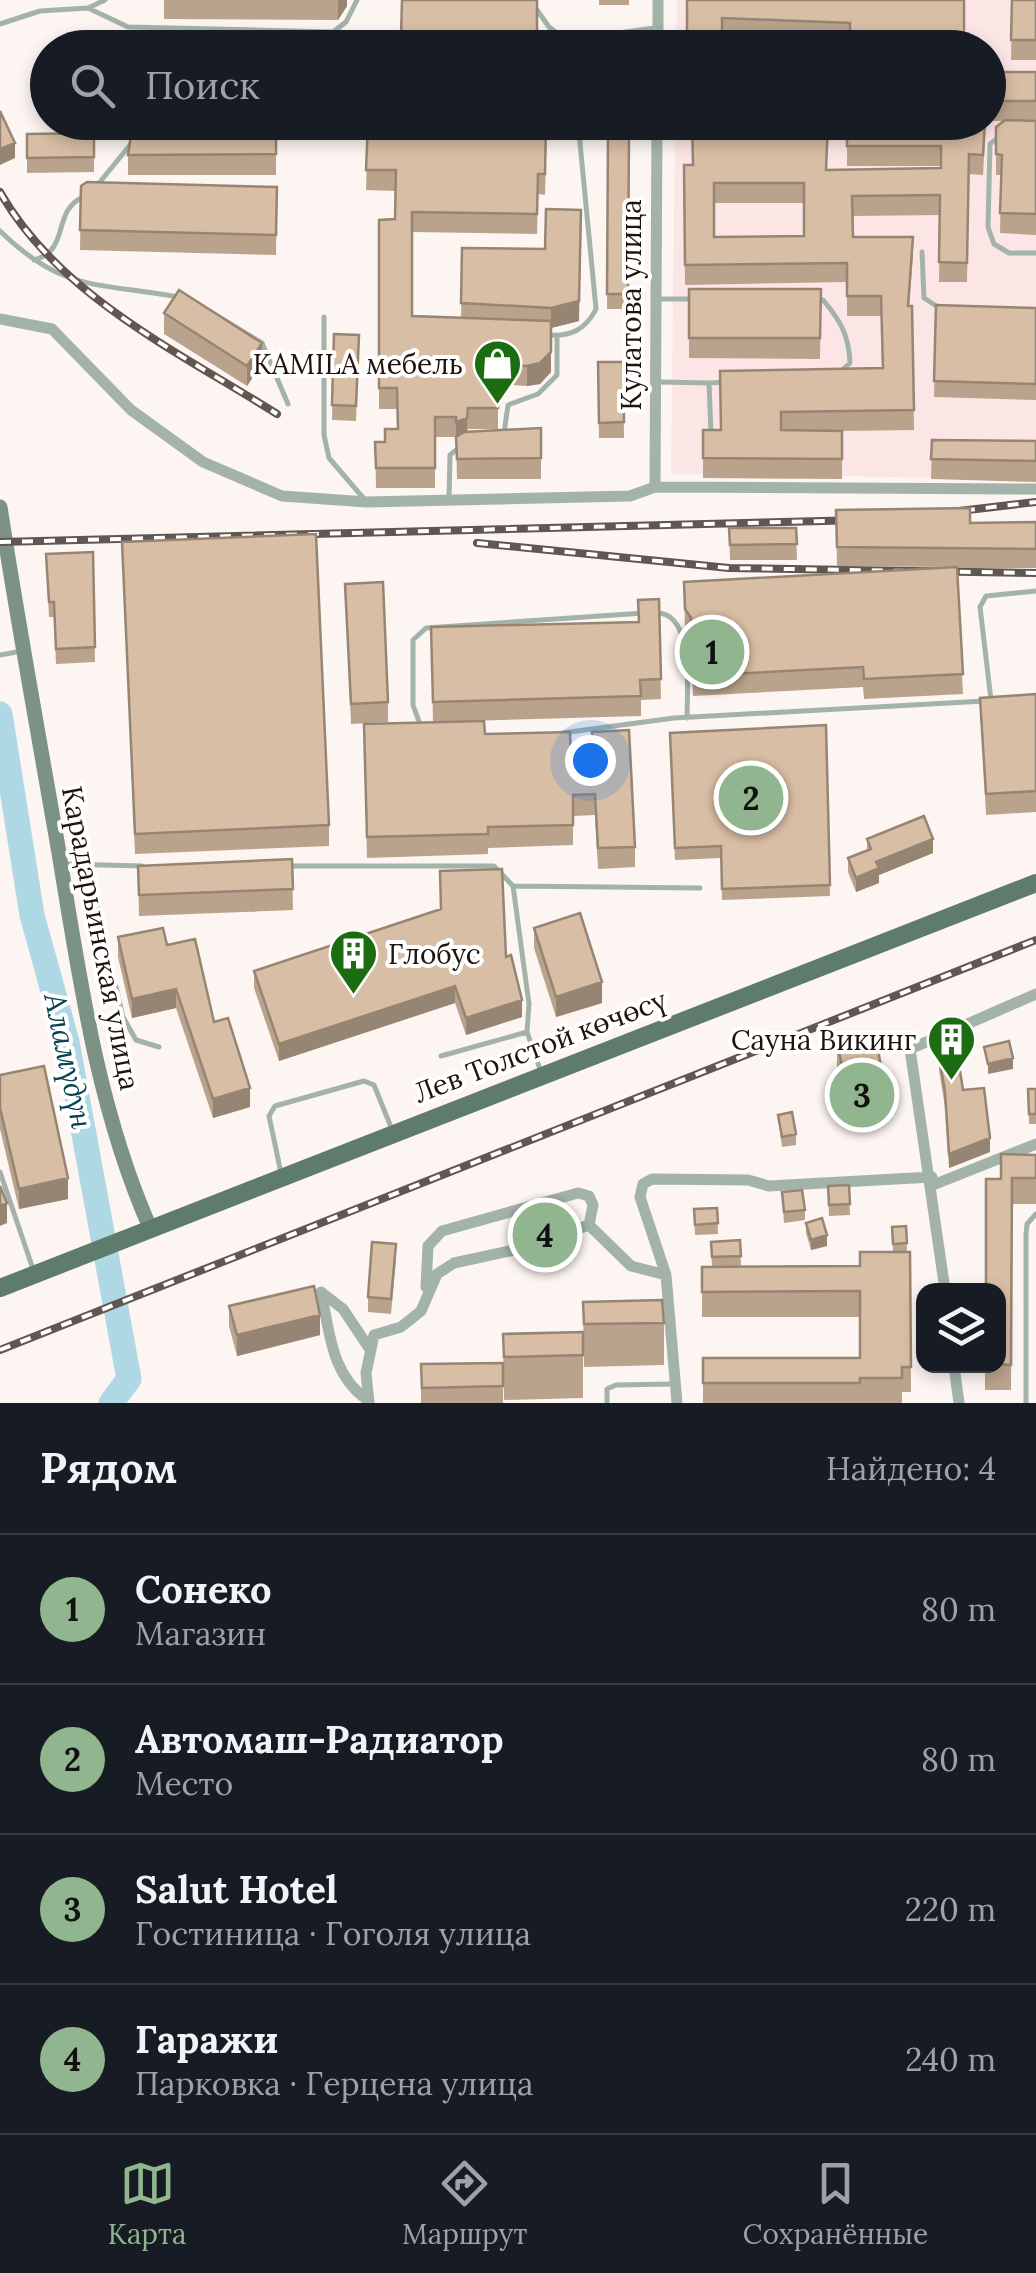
<!DOCTYPE html>
<html lang="ru">
<meta charset="utf-8">
<style>
:root{--surface:#171b24;--page:#242831;--text:#f1f3f6;--muted:#9ea1a6;--line:#363941;--accent:#91b68f}
body{margin:0;font-family:Lora,serif;background:var(--page);color:var(--text)}
.controls{position:absolute;right:30px;bottom:30px;display:grid;overflow:hidden;border-radius:20px;box-shadow:0 5px 15px #0003}
.controls button{width:90px;height:90px;display:grid;place-items:center;padding:0;border:0;border-bottom:2px solid var(--line);background:var(--surface);color:var(--text);font:50px sans-serif}
.you{position:absolute;left:590px;top:760px;width:35px;height:35px;margin:-25px;border:8px solid #fff;border-radius:50%;background:#1a73e8;box-shadow:0 0 0 15px #1a73e833}
.badge{display:grid;place-items:center;width:65px;height:65px;border-radius:50%;background:var(--accent);color:#111;font-size:32px;font-weight:700}
.pin{position:absolute;translate:-50% -50%;border:5px solid #fff;box-shadow:0 2px 10px #0006}
.list{margin:0;padding:0;list-style:none}
h2{display:flex;justify-content:space-between;align-items:center;height:130px;margin:0;padding:0 40px;font-size:42px}
h2 small{font-size:32px;font-weight:400;color:var(--muted)}
.list li{display:grid;grid-template-columns:65px 1fr auto;gap:30px;align-items:center;box-sizing:border-box;height:150px;padding:0 40px;border-top:2px solid var(--line)}
.list b{display:block;font-size:38px;white-space:nowrap}
.list p{margin:0;font-size:32px;white-space:nowrap;color:var(--muted)}
.list em{font-size:32px;font-style:normal;color:var(--muted)}
.icon{flex:none;width:55px;height:55px;fill:none;stroke:currentColor;stroke-width:2;stroke-linecap:round;stroke-linejoin:round}
.map{position:relative;flex:none;width:1036px;height:1403px;overflow:hidden}
.search{position:absolute;background:var(--surface);box-shadow:0 5px 15px #0003;left:30px;right:30px;top:30px;height:110px;display:flex;align-items:center;gap:25px;box-sizing:border-box;padding:0 35px;border-radius:55px;color:var(--muted);font-size:38px}
.sheet{height:730px;background:var(--surface)}
nav{display:flex;justify-content:space-around;align-items:center;box-sizing:border-box;height:140px;border-top:2px solid var(--line);background:var(--surface);font-size:28px;color:var(--muted)}
nav a{display:grid;justify-items:center;gap:5px}
nav .on{color:var(--accent)}
.map>svg:first-child{display:block}
</style>
<div class="map">
<svg width="1036" height="1403" viewBox="0 0 1036 1403">
<rect width="100%" height="100%" fill="#fcf5f1"/>
<path fill="#fce6e5" d="M677 0H1036V479L671 474 675 123 988 122V48L676 47Z"/>
<g fill="none" stroke-linecap="round" stroke-linejoin="round">
<path stroke="#afd8e5" stroke-width="25" d="M0 714 32 915 67 1042 129 1379 111 1403"/>
<path stroke="#a3b3aa" stroke-width="5" d="M530 0 549 27 574 46
M88 8 105 0
M0 24 40 11 88 8 128 27 333 32 346 22 357 0
M572 48 611 34 655 28
M658 133H697
M823 134H852
M999 137 990 144 988 227 994 244 1009 253H1036
M95 188 135 139
M0 231C64 293 97 282 178 297
M922 252 924 298 941 309
M34 260C71 250 51 212 83 197
M189 299 262 343 288 404
M659 299H693
M814 299 823 300C840 320 849 335 850 363L840 372
M324 317V435L329 458 365 500
M548 335C571 337 586 329 596 309L578 122
M659 382 709 383 711 434
M709 383 727 382
M504 433 508 405 538 394 557 375V336
M449 500 450 455 461 446
M655 613C695 610 687 692 687 718
M0 655 22 651
M991 700 980 607 986 596 1036 591
M421 727 413 705V640L426 628 644 613
M562 733 674 718 985 701
M63 864 142 866
M88 865 123 1017 136 1040 159 1047
M288 866H494L513 886 529 1004 527 1032 541 1072
M513 886 700 888
M441 1056 527 1032
M0 1172 33 1269
M281 1173 269 1116 275 1106 364 1081 374 1085 393 1132
M607 1403V1389L616 1385 673 1384
M1026 1403V1235L1027 1224 1036 1214"/>
<path stroke="#a3b3aa" stroke-width="11" d="M658 48V0
M0 319 52 329 131 410 203 462 282 496 367 502 630 496 655 487 1036 489
M655 487 657 122
M933 1185 1036 1144
M426 1287 428 1246 442 1231 578 1193 589 1196 593 1205 589 1225
M945 1290 910 1049 1036 994
M321 1292C330 1333 331 1376 369 1401
M321 1292 343 1309 369 1348
M954 1366 959 1403
M369 1403 366 1373 374 1335 401 1327 421 1311 437 1274 454 1263 514 1250 589 1225 631 1266 666 1275
M677 1403 666 1275 640 1197 643 1184 652 1179 748 1180 769 1186 932 1177"/>
<path stroke="#7b9285" stroke-width="15" d="M0 507C18 623 39 738 59 853 80 981 98 1111 151 1230"/>
<path stroke="#5e7b6b" stroke-width="18" d="M0 1288 1036 883"/>
<defs>
<path id="rail" d="M0 192C59 296 179 352 277 414
M942 513 1036 502
M0 542 862 520
M477 543 729 568 1036 573
M0 1350 1036 940"/>
</defs>
<use href="#rail" stroke="#615650" stroke-width="8"/>
<use href="#rail" stroke="#fff" stroke-width="4" stroke-dasharray="11" stroke-linecap="butt"/>
</g>
<path fill="#baa38d" fill-rule="evenodd" d="M164 0H347V6L338 20 164 19Z
M402 0 538 2V48H401Z
M599 0H629V5H599Z
M687 0H964V48H850V43L722 38V48H687Z
M1012 0H1036V60H1011Z
M988 72H1036V235L1000 233 1001 175H996V154L1004 121H988Z
M368 122H547L545 195 538 194 537 234 412 232V316L461 318 462 248 579 321 551 328V372L540 384 527 386 498 384V429H468L467 432 541 428V479H457L456 437H435V488H376L375 442H385L398 429 397 409H379V220L395 219V191L366 190Z
M604 122H628V126H604Z
M847 122 985 140 983 175 969 174 967 282H939L940 215 852 216 853 237 913 256 909 306H912L914 430 842 431V479L703 478V430H721L882 368 881 316H847V282L685 285 684 165 827 170 941 168V166H847ZM714 203H804V236L714 237Z
M276 127V175H128V155Z
M608 131H629L628 309H607Z
M94 133V172L27 173V134Z
M81 186 277 187 276 255 80 250Z
M689 289H821L820 359 689 358Z
M936 305 1036 308V400L934 397Z
M164 313 262 363 247 386 164 334Z
M334 334 359 335 356 421 332 420Z
M598 362H623L624 438H599Z
M932 440 1036 441V482L931 479Z
M836 510 970 523 1036 522V568H957L963 694 864 699 863 687 693 696 691 639 685 629 684 582 948 567 837 566Z
M729 528H796L797 560H730Z
M122 542 329 825V846L135 854Z
M93 552 95 662 56 664 54 617H49L46 554Z
M345 584 388 702V722L351 724Z
M659 599 661 699 641 700V716L433 722 431 627 638 622Z
M1036 694V812L986 815 980 698Z
M826 725 830 896 722 900 721 858 675 860 670 745Z
M592 732 635 847V867L598 869 595 815 573 816V845L488 848V854L367 858 364 744 485 734 571 770H593Z
M867 839 933 853 879 875V883L856 892 848 872V858L867 850Z
M292 859 293 910 139 916 138 866Z
M441 910 506 957 522 1017 466 1035 455 1003 279 1061 254 988V971Z
M534 928 602 1003 556 1017 534 948Z
M118 937 167 945 214 1022 250 1107 213 1118 176 1008 132 1018 118 957Z
M837 1043 885 1117 849 1126 837 1073Z
M939 1055 963 1090 990 1152 949 1168 945 1107 939 1070Z
M0 1075 68 1199 19 1209 0 1129Z
M1028 1089H1036V1124H1029Z
M778 1115 796 1134V1145L782 1147Z
M1036 1155V1204H1012L1011 1390H985V1366H998L1001 1179Z
M849 1185 850 1215 829 1216 828 1186Z
M782 1192 805 1210V1220L784 1223Z
M717 1208 718 1234 695 1235 694 1209Z
M806 1223 827 1246 811 1250 806 1233Z
M906 1226 907 1252H910L911 1392H902V1403H703V1358H860V1317H702V1267H712L711 1242 740 1240 741 1266H860L893 1252 892 1227Z
M396 1260 391 1314 368 1312V1297Z
M583 1302 664 1323V1365L584 1367Z
M229 1306 320 1335 237 1356 229 1326Z
M583 1332V1398L504 1400 503 1334Z
M503 1363V1403H421V1364Z"/>
<path fill="#978573" d="M338 0H347V6L338 20Z
M15 143V158L0 165V149Z
M581 230 579 321 551 328V308Z
M262 343V363L247 386V366Z
M551 352V372L540 384 527 386V366Z
M467 418V438L456 442V422Z
M933 839V853L879 875V883L856 892V878L876 862Z
M602 982V1003L556 1017V997Z
M455 986V1003L279 1061V1044Z
M176 989V1008L132 1018V999Z
M522 1000V1017L466 1035V1018Z
M1013 1058V1069L988 1074V1064Z
M250 1088V1107L213 1118V1099Z
M885 1088V1117L849 1126V1097Z
M990 1138V1152L949 1168V1154Z
M68 1178V1199L19 1209V1189Z
M7 1203V1223L0 1226V1206Z
M827 1235V1246L811 1250V1240Z
M320 1315V1335L237 1356V1335Z"/>
<path fill="#d8bea4" stroke="#978573" stroke-width="2.5" fill-rule="evenodd" d="M402 0H537V38L401 36Z
M687 0H964V33H850V23L722 18V46H687Z
M1012 0H1036V40H1011Z
M127 42 315 43V48H127Z
M988 72H1036V101H988Z
M0 111 15 143 0 149Z
M1005 120 1036 121V214L1000 213 1002 155 996 154V127Z
M368 122H546L545 174H538L537 214 412 212V316L551 321V352L540 363 527 366 497 364 498 408H468L467 418 456 422V417H435V468H376L375 442H385V429H398L397 388H379V220L395 219 396 170H366Z
M692 122H828L826 170 941 168V146H847V122H985L983 155 969 154 967 263 939 262 940 195 852 196 853 237H913L908 306H912L914 410 781 412V430L842 431V459L703 458V430H721L720 371 883 368 881 296H847V263L685 265 684 165H693ZM714 183H804V236L714 237Z
M276 127V154L128 155 132 128Z
M608 131H629L628 294H607Z
M94 133V157L27 158V134Z
M87 182 277 187 276 235 80 230 81 186Z
M546 209 581 210 579 301 551 308 461 303 462 248 545 249Z
M689 289H821L820 338H689Z
M179 290 262 343 247 366 164 313Z
M936 305 1036 308V384L934 381Z
M334 334 359 335 356 406 332 405Z
M598 362H623L624 422 599 423Z
M541 428V458L457 459 456 437 464 432Z
M932 440 1036 441V461L931 459Z
M970 508V523L1036 522V549L837 547 836 510Z
M729 528H796L797 544 730 545Z
M316 534 329 825 135 834 122 542Z
M93 552 95 647 56 649 54 602H49L46 554Z
M957 567 963 674 864 679 863 667 693 676 691 618 685 609 684 582Z
M383 582 388 702 351 704 345 584Z
M659 599 661 679 640 680 641 696 433 702 431 627 639 622 638 600Z
M1036 694V791L986 794 980 698Z
M484 721 485 734 570 732 571 770H594L592 732 629 730 635 847 598 848 595 794 573 795V825L488 827V834L367 837 364 724Z
M826 725 830 885 722 889 721 846 675 848 670 733Z
M924 816 933 839 876 862 879 868 856 878 848 858 871 849 867 839Z
M292 859 293 889 139 895 138 866Z
M502 869 506 957 511 955 522 1000 466 1018 455 986 279 1044 254 971 441 909 440 871Z
M580 913 602 982 556 997 534 928Z
M163 928 167 945 195 939 214 1022 228 1018 250 1088 213 1099 176 989 132 999 118 937Z
M875 1034 885 1088 849 1097 837 1043Z
M1009 1041 1013 1058 988 1064 984 1047Z
M957 1052 963 1090 984 1088 990 1138 949 1154 945 1092 939 1055Z
M44 1066 68 1178 19 1189 0 1108V1075Z
M1028 1089H1036V1114H1029Z
M792 1112 796 1134 782 1137 778 1115Z
M1001 1154 1036 1155V1178H1012L1011 1365 998 1364V1290H986V1179H1001Z
M849 1185 850 1204 829 1205 828 1186Z
M0 1186 7 1203 0 1206Z
M802 1190 805 1210 784 1212 782 1192Z
M717 1208 718 1223 695 1225 694 1209Z
M822 1218 827 1235 811 1240 806 1223Z
M906 1226 907 1243 893 1244 892 1227Z
M740 1240 741 1256 712 1257 711 1242Z
M372 1242 396 1244 391 1299 368 1297Z
M860 1252H910L911 1367H902V1378H860V1383H703V1358H860V1291L702 1292V1267L860 1266Z
M314 1286 320 1315 237 1335 229 1306Z
M662 1300 664 1323 584 1324 583 1302Z
M583 1332V1355L504 1357 503 1334Z
M503 1363V1386L422 1388 421 1364Z"/>
<defs>
<symbol id="shop-pin" viewBox="-11 -11 22 30"><path d="M0 17L-7.5 6A9.5 9.5 0 1 1 7.5 6Z" fill="#1c6c11" stroke="#fff"/><path d="M-5-2.5h2.3a2.7 3.5 0 0 1 5.4 0H5L5.5 6h-11ZM-1.5-2.5h3a1.5 2.3 0 0 0-3 0Z" fill="#fff"/></symbol>
<symbol id="building-pin" viewBox="-11 -11 22 30"><path d="M0 17L-7.5 6A9.5 9.5 0 1 1 7.5 6Z" fill="#1c6c11" stroke="#fff"/><path d="M-4-6H4V6H1V3H-1V6H-4ZM-2.5-4.3h1.7v1.8h-1.7ZM.8-4.3h1.7v1.8H.8ZM-2.5-1h1.7V.8h-1.7ZM.8-1h1.7V.8H.8Z" fill="#fff"/></symbol>
</defs>
<g fill-rule="evenodd">
<use href="#shop-pin" x="470" y="336" width="55" height="75"/>
<use href="#building-pin" x="326" y="926" width="55" height="75"/>
<use href="#building-pin" x="924" y="1012" width="55" height="75"/>
</g>
<g text-anchor="middle" stroke-width="8" stroke-linejoin="round" paint-order="stroke">
<g font-size="28" fill="#1f130c" stroke="#fff">
<text transform="translate(631 305) rotate(-90)" y="10">Кулатова улица</text>
<text transform="translate(101 938) rotate(79)" y="10">Карадарьинская улица</text>
<text transform="translate(540 1046) rotate(-21)" y="10">Лев Толстой көчөсү</text>
</g>
<g font-size="28" fill="#1f130c" stroke="#fff" text-anchor="end">
<text x="463" y="374">KAMILA мебель</text>
<text x="388" y="964" text-anchor="start">Глобус</text>
<text x="916" y="1050">Сауна Викинг</text>
</g>
<g font-size="30" font-style="italic" fill="#084452" stroke="#fff">
<text transform="translate(68 1061) rotate(78)" y="10">Аламүдүн</text>
</g>
</g>
</svg>
<div class="controls">
<button><svg class="icon" aria-label="layers" viewBox="0 0 24 24"><path d="M12 4l9 5-9 5-9-5zM3 14l9 5 9-5"/></svg></button>
</div>
<div class="you"></div>
<div class="pin badge" style="left:712px;top:652px">1</div>
<div class="pin badge" style="left:751px;top:798px">2</div>
<div class="pin badge" style="left:862px;top:1095px">3</div>
<div class="pin badge" style="left:545px;top:1235px">4</div>
<div class="search"><svg class="icon" aria-label="search" viewBox="0 0 24 24"><circle cx="10" cy="10" r="6"/><path d="M15 15l6 6"/></svg>Поиск</div>
</div>
<section class="sheet">
<h2>Рядом<small>Найдено: 4</small></h2>
<ul class="list">
<li><span class="badge">1</span><div><b>Сонеко</b><p>Магазин</p></div><em>80 m</em></li>
<li><span class="badge">2</span><div><b>Автомаш-Радиатор</b><p>Место</p></div><em>80 m</em></li>
<li><span class="badge">3</span><div><b>Salut Hotel</b><p>Гостиница · Гоголя улица</p></div><em>220 m</em></li>
<li><span class="badge">4</span><div><b>Гаражи</b><p>Парковка · Герцена улица</p></div><em>240 m</em></li>
</ul>
</section>
<nav>
<a class="on"><svg class="icon" aria-label="map" viewBox="0 0 24 24"><path d="M3 6l6-2 6 2 6-2v14l-6 2-6-2-6 2zM9 4v14M15 6v14"/></svg>Карта</a>
<a><svg class="icon" aria-label="directions" viewBox="0 0 24 24"><path d="M12 3l9 9-9 9-9-9zM9 14v-3h6M13 9l2 2-2 2"/></svg>Маршрут</a>
<a><svg class="icon" aria-label="saved" viewBox="0 0 24 24"><path d="M7 4h10v16l-5-4-5 4z"/></svg>Сохранённые</a>
</nav>
